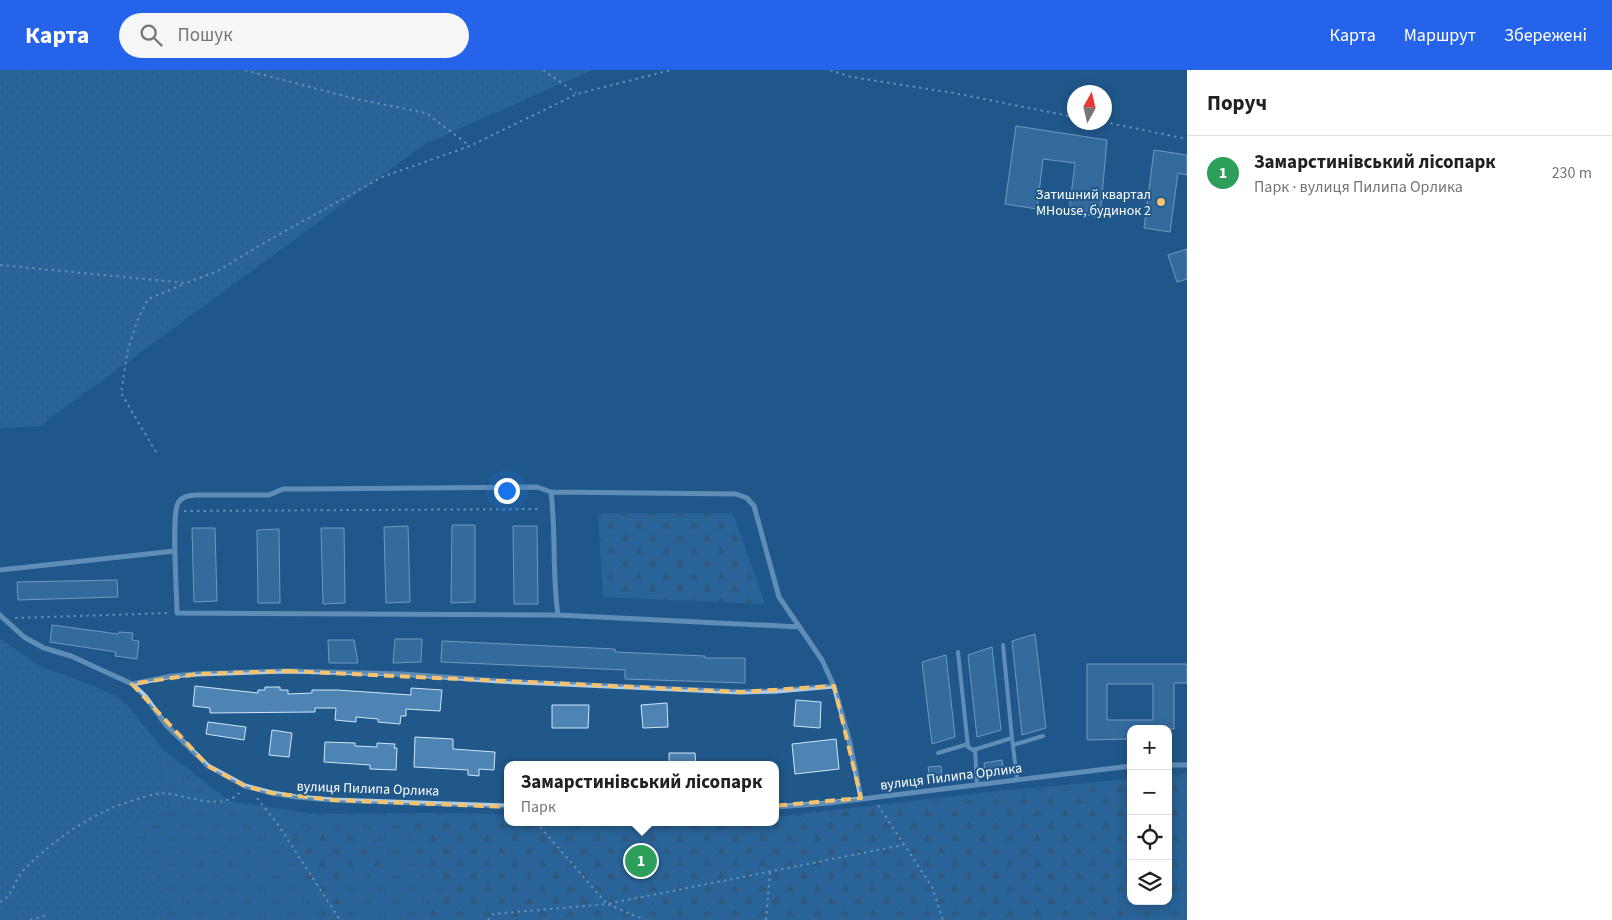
<!DOCTYPE html>
<html lang="uk">
<meta charset="utf-8">
<style>
:root{--surface:#fff;--page:#f6f6f6;--text:#202124;--muted:#757577;--line:#e0e0e0;--accent:#2563eb}
body{margin:0;font-family:"Source Sans 3",sans-serif;background:var(--page);color:var(--text)}
.controls{position:absolute;right:15px;bottom:15px;display:grid;overflow:hidden;border-radius:10px;box-shadow:0 2px 12px #0003}
.controls button{width:45px;height:45px;display:grid;place-items:center;padding:0;border:0;border-bottom:1px solid var(--line);background:var(--surface);color:var(--text);font:25px sans-serif}
.compass{position:absolute;left:1067px;top:15px;width:45px;height:45px;border-radius:50%;background:var(--surface);box-shadow:0 2px 12px #0003;rotate:8deg}
.you{position:absolute;left:506px;top:420px;width:18px;height:18px;margin:-12px;border:4px solid #fff;border-radius:50%;background:#1a73e8;box-shadow:0 0 0 8px #1a73e833}
.badge{display:grid;place-items:center;width:32px;height:32px;border-radius:50%;background:var(--accent);color:#fff;font-size:16px;font-weight:700}
.pin{position:absolute;translate:-50% -50%;border:2px solid #fff;box-shadow:0 1px 5px #0006}
.popup{position:absolute;left:504px;top:691px;width:275px;height:65px;box-sizing:border-box;display:grid;place-content:center;border-radius:10px;background:var(--surface);filter:drop-shadow(0 1px 4px #0005);font-size:16px;white-space:nowrap;color:var(--muted)}
.popup b{font-size:19px;color:var(--text)}
.popup::after{content:'';position:absolute;left:50%;top:100%;margin-left:-10px;border:10px solid transparent;border-top-color:var(--surface)}
.list{margin:0;padding:0;list-style:none}
h2{display:flex;justify-content:space-between;align-items:center;height:65px;margin:0;padding:0 20px;font-size:21px}
h2 small{font-size:16px;font-weight:400;color:var(--muted)}
.list li{display:grid;grid-template-columns:32px 1fr auto;gap:15px;align-items:center;box-sizing:border-box;height:75px;padding:0 20px;border-top:1px solid var(--line)}
.list b{display:block;font-size:19px;white-space:nowrap}
.list p{margin:0;font-size:16px;white-space:nowrap;color:var(--muted)}
.list em{font-size:16px;font-style:normal;color:var(--muted)}
.icon{flex:none;width:28px;height:28px;fill:none;stroke:currentColor;stroke-width:2;stroke-linecap:round;stroke-linejoin:round}
.map{position:relative;flex:none;width:1187px;height:850px;overflow:hidden}
header{display:flex;align-items:center;gap:30px;box-sizing:border-box;height:70px;padding:0 25px;background:var(--accent);color:#fff}
header strong{font-size:24px}
nav{display:flex;gap:28px;margin-inline-start:auto;font-size:18px}
.search{width:350px;height:45px;background:var(--page);display:flex;align-items:center;gap:12px;box-sizing:border-box;padding:0 18px;border-radius:28px;color:var(--muted);font-size:19px}
main{display:flex}
aside{flex:1;background:var(--surface)}
.map>svg:first-child{display:block}
</style>
<header>
<strong>Карта</strong>
<div class="search"><svg class="icon" aria-label="search" viewBox="0 0 24 24"><circle cx="10" cy="10" r="6"/><path d="M15 15l6 6"/></svg>Пошук</div>
<nav><a>Карта</a><a>Маршрут</a><a>Збережені</a></nav>
</header>
<main>
<div class="map">
<svg width="1187" height="850" viewBox="0 0 1187 850">
<defs>
<pattern id="grass-tufts" width="24" height="20" patternUnits="userSpaceOnUse" patternTransform="scale(1.25)"><rect width="24" height="20" fill="#3472a7"/><path d="M3 7l-1-3M5 7V3M7 7l1-3M15 17l-1-3M17 17v-4M19 17l1-3" fill="none" stroke="#425b70"/></pattern>
<pattern id="forest-firs" width="22" height="20" patternUnits="userSpaceOnUse" patternTransform="scale(1.25)"><rect width="22" height="20" fill="#3472a7"/><path d="M5 1l3.5 6h-7zM16 11l3.5 6h-7z" fill="#425b70"/></pattern>
<pattern id="garden-dots" width="8" height="8" patternUnits="userSpaceOnUse" patternTransform="scale(1.25)"><rect width="8" height="8" fill="#3472a7"/><path d="M2 2h.1M6 6h.1" fill="none" stroke="#425b70" stroke-width="1.8" stroke-linecap="round"/></pattern>
</defs>
<rect width="100%" height="100%" fill="#20588a"/>
<path fill="url(#grass-tufts)" d="M161 678 229 731 314 744 430 743 507 744V752H775V747L998 721 1131 709V831H1168V706L1187 704V850H154V841L171 838 133 751 171 742 163 713Z"/>
<path fill="url(#forest-firs)" d="M598 443H733L765 534 603 527Z
M1187 708V850H416C432 845 436 833 445 820L439 805 420 790 412 768 413 756C418 753 422 750 427 748 450 742 484 747 507 751V752H543L551 754 557 764 564 767 589 758 613 760 625 754 639 752 663 754 700 752 717 757H734L750 752H775V748L815 751 835 746 848 739H873L926 735 1131 712V831H1168V709Z
M319 756H338L391 775 388 790 378 799 349 806 339 815C336 833 341 839 356 850H326L314 834 303 813 297 790 284 779V767L295 760Z"/>
<path fill="url(#garden-dots)" d="M0 0H592L425 74 40 356 0 358Z
M0 569 42 597 92 615 117 627 128 636 161 677 163 713 171 742 133 751 171 838 154 841V850H0Z"/>
<path fill="#4d84b3" stroke="#d1e6f8" fill-rule="evenodd" d="M1016 56 1107 70 1100 147 1069 142 1075 93 1043 89 1037 139 1005 134Z
M1154 80 1187 85V105L1178 103 1170 162 1144 158Z
M1187 179V209L1177 212 1168 185Z
M452 455H475V532L451 533Z
M408 456 410 532 386 533 384 457Z
M513 456H537L538 534H514Z
M192 458H215L217 531 194 532Z
M321 458H344L345 533 323 534Z
M279 459 280 533H258L257 460Z
M117 510 118 527 18 530 17 512Z
M52 555 118 564 119 562 133 563 132 570 139 571 137 589 115 586 116 582 50 572Z
M1035 564 1046 658 1022 665 1012 571Z
M395 569H422L421 592 393 593Z
M328 570H354L358 593H329Z
M442 571 615 579V582L705 586V588H745V613L625 609V600L441 592Z
M992 577 1001 660 977 667 968 585Z
M946 585 955 667 932 674 922 592Z
M1087 594H1187V613H1174V659H1131V669L1087 670ZM1107 614H1153V650H1107Z
M195 616 258 623V620H265V617H280V620H288V624L312 623V620H337L411 625V618L442 620 440 641 406 639V646H401L400 654 378 652V649L356 647V652L335 650 336 638H315V642L210 643V638L193 636Z
M796 630 821 632 820 658 794 656Z
M667 633 668 657 643 658 641 635Z
M552 635H589L588 658H552Z
M208 652 246 657 244 670 206 664Z
M272 660 292 663 289 687 269 685Z
M415 667 453 669V679L495 682 494 700 479 699V706L468 705V700L414 697Z
M836 669 839 699 795 704 792 674Z
M325 672 355 673V676L377 677V673L395 674 394 678H397L396 700 370 699V695L324 692Z
M669 683H695L696 695H669Z
M1002 690 1003 699 985 702 984 693Z
M941 696 942 706 930 708 928 697Z"/>
<g fill="none" stroke-linecap="round" stroke-linejoin="round">
<path stroke="#acceeb" stroke-width="2" stroke-dasharray="2.5 4" stroke-linecap="butt" d="M245 0 356 29 426 43 470 76
M543 0 576 23
M830 0 851 7 954 23 1074 47
M1104 52 1187 69
M0 195 186 213 218 201 262 174 382 107 470 76 577 24 671 0
M156 382 121 323 128 279 138 249 148 229 184 214
M184 441 541 439
M15 548 170 543
M257 728 279 756 340 850
M878 735 932 817 943 850
M536 752 607 834 903 775
M0 832C12 827 14 812 22 802 45 777 81 751 112 738 121 734 156 722 164 723 186 725 223 742 240 722
M30 850 48 845
M488 850 493 844 607 834 645 850
M766 850 770 802"/>
<path stroke="#acceeb" stroke-width="4" d="M958 582 968 677 973 680 1012 668 1003 575
M1012 668 1017 709
M1013 675 1043 666
M975 679 977 715
M938 683 968 674"/>
<path stroke="#acceeb" stroke-width="5" d="M551 422C556 462 552 504 558 545
M0 500 175 481
M0 545 24 567 44 578 71 586 132 614 145 626 166 655 208 696 245 716 272 723 296 727 333 730 507 736
M800 557 558 545 177 543C177 524 171 445 178 433 182 426 188 426 195 425H269L283 419H309L537 417 551 422 736 424 747 428 754 436 779 527 822 590 834 616 850 673 861 728
M132 614 172 606 197 604 288 601 402 604 499 611 741 622 777 621 834 616
M1168 695H1187
M775 737 829 733 1131 696"/>
</g>
<path d="M0 0H1187V850H0ZM288 601 741 622 834 616 861 728 717 741 635 742 333 730 272 723 245 716 208 696 132 614 197 604Z" fill="#20588a" fill-opacity=".55" fill-rule="evenodd"/>
<path fill="none" stroke="#f8c36d" stroke-width="4" stroke-dasharray="10 6" stroke-linejoin="round" d="M288 601 741 622 834 616 861 728 717 741 635 742 333 730 272 723 245 716 208 696 132 614 197 604Z"/>
<circle fill="#f8c36d" stroke="#20588a" stroke-width="2" cx="1161" cy="132" r="5"/>
<g text-anchor="middle" stroke-width="4" stroke-linejoin="round" paint-order="stroke">
<g font-size="14" fill="#fff" stroke="#20588a" text-anchor="end">
<text x="1151" y="129">Затишний квартал<tspan x="1151" dy="16">MHouse, будинок 2</tspan></text>
</g>
<g font-size="14" fill="#fff" stroke="#20588a">
<text transform="translate(951 706) rotate(-7)" y="5">вулиця Пилипа Орлика</text>
<text transform="translate(368 718) rotate(2)" y="5">вулиця Пилипа Орлика</text>
</g>
</g>
</svg>
<div class="controls">
<button>+</button>
<button>−</button>
<button><svg class="icon" aria-label="locate" viewBox="0 0 24 24"><circle cx="12" cy="12" r="6"/><path d="M12 2v4M12 18v4M2 12h4M18 12h4"/></svg></button>
<button><svg class="icon" aria-label="layers" viewBox="0 0 24 24"><path d="M12 4l9 5-9 5-9-5zM3 14l9 5 9-5"/></svg></button>
</div>
<svg class="compass" viewBox="-18 -18 36 36"><path d="M0-13l5 13h-10z" fill="#e53935"/><path d="M0 13l5-13h-10z" fill="#757577"/></svg>
<div class="you"></div>
<div class="pin badge" style="left:641px;top:791px;background:#2e9e5b">1</div>
<div class="popup"><b>Замарстинівський лісопарк</b>Парк</div>
</div>
<aside>
<h2>Поруч<small></small></h2>
<ul class="list">
<li><span class="badge" style="background:#2e9e5b">1</span><div><b>Замарстинівський лісопарк</b><p>Парк · вулиця Пилипа Орлика</p></div><em>230 m</em></li>
</ul>
</aside>
</main>
